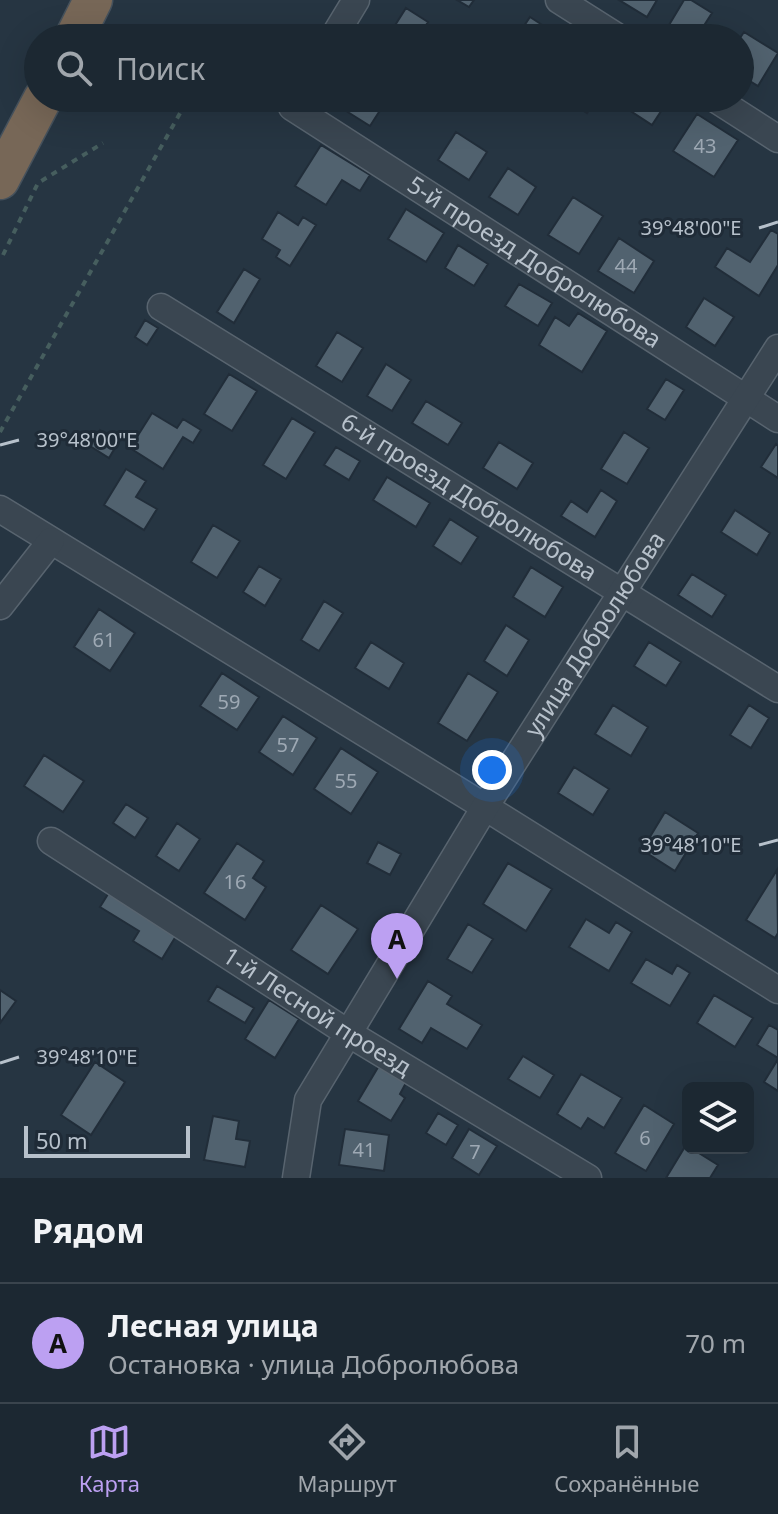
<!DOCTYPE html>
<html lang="ru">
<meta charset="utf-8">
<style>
:root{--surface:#1c2832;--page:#29343e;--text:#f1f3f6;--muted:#a0a6ac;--line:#3a444d;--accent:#bca0f2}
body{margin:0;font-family:"Noto Sans",sans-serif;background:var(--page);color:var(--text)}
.controls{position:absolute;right:24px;bottom:24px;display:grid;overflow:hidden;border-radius:12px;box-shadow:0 8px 32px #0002}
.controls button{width:72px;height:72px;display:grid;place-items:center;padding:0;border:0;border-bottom:2px solid var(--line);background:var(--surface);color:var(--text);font:40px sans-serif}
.scale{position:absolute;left:24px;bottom:20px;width:166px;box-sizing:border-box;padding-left:8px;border:4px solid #b7c1cb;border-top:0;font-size:22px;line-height:28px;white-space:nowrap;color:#b7c1cb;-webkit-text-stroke:6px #1f2b37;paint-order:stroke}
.you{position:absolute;left:492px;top:770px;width:28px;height:28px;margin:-20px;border:6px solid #fff;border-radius:50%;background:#1a73e8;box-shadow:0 0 0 12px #1a73e833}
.badge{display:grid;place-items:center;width:52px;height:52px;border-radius:50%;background:var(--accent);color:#111;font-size:26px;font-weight:700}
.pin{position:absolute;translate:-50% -66px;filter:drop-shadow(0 2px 4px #0008)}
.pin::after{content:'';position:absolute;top:42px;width:28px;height:24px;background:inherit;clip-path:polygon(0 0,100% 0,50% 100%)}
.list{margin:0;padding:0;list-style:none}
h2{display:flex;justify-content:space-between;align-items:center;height:104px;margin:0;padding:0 32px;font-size:34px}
h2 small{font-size:26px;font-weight:400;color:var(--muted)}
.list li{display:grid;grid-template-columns:52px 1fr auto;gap:24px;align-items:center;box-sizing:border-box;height:120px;padding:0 32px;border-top:2px solid var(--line)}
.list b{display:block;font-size:30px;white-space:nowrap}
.list p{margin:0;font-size:26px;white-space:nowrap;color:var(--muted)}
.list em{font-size:26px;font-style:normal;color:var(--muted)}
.icon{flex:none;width:44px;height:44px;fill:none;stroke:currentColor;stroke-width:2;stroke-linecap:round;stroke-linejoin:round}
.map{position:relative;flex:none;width:778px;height:1178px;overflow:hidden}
.search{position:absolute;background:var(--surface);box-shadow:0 8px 32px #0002;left:24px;right:24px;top:24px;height:88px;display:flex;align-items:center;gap:20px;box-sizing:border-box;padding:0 28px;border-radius:44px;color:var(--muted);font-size:30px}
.sheet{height:224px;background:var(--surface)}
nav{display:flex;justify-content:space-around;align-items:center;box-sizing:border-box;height:112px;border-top:2px solid var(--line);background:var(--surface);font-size:22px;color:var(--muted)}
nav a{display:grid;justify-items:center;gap:4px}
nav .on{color:var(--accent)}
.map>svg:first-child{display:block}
</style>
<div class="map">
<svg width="778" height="1178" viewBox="0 0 778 1178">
<rect width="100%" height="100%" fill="#263542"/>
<path fill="#51626f" stroke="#212d39" stroke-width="2" d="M457 0H474L469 7Z
M619 0H657L647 17Z
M684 0H691L712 13 696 38H679L666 30Z
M406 8 428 22 418 38H387Z
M530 17 550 30 545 38H516Z
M744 32 778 53 758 86 740 75V38Z
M350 98H388L370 126 343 109Z
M565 98H597L587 113Z
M632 98H667L669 99 652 125 626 108Z
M697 114 738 140 714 177 673 151Z
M456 132 487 152 469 180 438 160Z
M321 145 370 175 360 191 342 180 326 205 295 186Z
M508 168 536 187 518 215 489 197Z
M573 197 603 216 579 254 548 235Z
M406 209 444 233 426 262 388 239Z
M278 212 298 225 303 217 316 225 290 266 276 257 280 250 262 239Z
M771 230 778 234V265L759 296 715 267 727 248 750 262Z
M619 238 654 261 634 293 598 271Z
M458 245 488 264 474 286 445 268Z
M244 269 260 279 234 323 217 312Z
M519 284 552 303 538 326 505 306Z
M704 298 734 317 715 346 686 327Z
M578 313 607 331 582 372 539 345 555 317 569 326Z
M145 320 158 328 147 345 135 337Z
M337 332 363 348 342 382 316 366Z
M386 364 411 380 392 411 367 396Z
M229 374 257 391 232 431 204 414Z
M666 379 684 390 665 420 647 409Z
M426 401 462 423 448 445 412 423Z
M152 413 177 428 183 419 201 430 193 443 183 437 163 469 130 448Z
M292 418 315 432 286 479 263 465Z
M100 430 119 441 109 458 90 446Z
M624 432 649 448 627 484 601 469Z
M499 442 533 463 517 489 483 468Z
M776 444 778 446V478L761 467Z
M336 447 360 461 349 480 324 465Z
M126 469 146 481 136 497 157 509 144 530 104 505Z
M387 477 430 503 416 527 373 500Z
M601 490 617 501 595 537 561 516 571 501 587 512Z
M735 510 770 533 757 555 721 532Z
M450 519 478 537 461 564 433 546Z
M213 525 240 541 217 578 191 562Z
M259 566 281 579 265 606 243 592Z
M531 567 563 587 545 617 513 597Z
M692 574 726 595 712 617 678 595Z
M324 601 343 613 319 651 301 640Z
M99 609 135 633 110 671 74 647Z
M506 625 529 640 507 676 484 661Z
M371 642 404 663 389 689 355 668Z
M649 642 681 662 666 686 634 666Z
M222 673 259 697 237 730 200 706Z
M468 673 498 692 467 741 438 723Z
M613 705 648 727 631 756 595 734Z
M749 705 769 718 751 748 730 735Z
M283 716 317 738 293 775 259 752Z
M341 748 378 772 351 814 314 789Z
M44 755 84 781 63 812 24 786Z
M574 767 609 789 593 815 558 793Z
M126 804 148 818 135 838 113 823Z
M665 812 698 833 675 871 642 850Z
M177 823 200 839 179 871 156 856Z
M378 842 401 854 390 875 367 863Z
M237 843 264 861 253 878 266 887 245 920 204 893Z
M508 863 552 889 526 931 483 904Z
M777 870 778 933 775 938 746 920Z
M113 886 176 936 162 959 133 941 139 931 100 907Z
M321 905 358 929 328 974 291 950Z
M586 919 609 933 616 922 632 932 609 971 569 947Z
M468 924 493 939 472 973 447 959Z
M646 959 672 974 677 965 690 973 670 1006 631 983Z
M428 981 452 996 447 1004 482 1025 467 1049 431 1028 422 1043 399 1029Z
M217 986 254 1008 245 1023 208 1001Z
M0 990 16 1001 0 1023Z
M714 995 753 1018 735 1047 697 1023Z
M269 1000 299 1019 275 1058 245 1039Z
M769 1025 778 1030V1058L757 1045Z
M523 1056 554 1075 540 1098 508 1079Z
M778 1059V1091L764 1082Z
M95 1062 125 1082 91 1135 61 1115Z
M380 1064 407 1081 400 1094 405 1098 391 1121 358 1101Z
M581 1074 622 1098 604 1128 588 1118 581 1129 557 1114Z
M644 1105 674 1124 646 1171 615 1153Z
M438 1113 458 1125 446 1145 426 1133Z
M213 1116 239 1121 236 1139 250 1141 245 1167 204 1160Z
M345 1129 389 1135 384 1171 339 1165Z
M469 1129 497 1146 479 1175 452 1158Z
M686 1145 718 1165 710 1178H666Z"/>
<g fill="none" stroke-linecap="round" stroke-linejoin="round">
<defs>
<g id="minor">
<path d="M559 0 619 38"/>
<path d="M333 38 356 0"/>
<path id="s1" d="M297 98 292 107 778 419"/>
<path d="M714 98 778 139"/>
<path id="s2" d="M161 307 778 689"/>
<path d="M0 509 485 807 778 990"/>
<path d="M0 606 51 541"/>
<path id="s3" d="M51 841 348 1033 588 1178"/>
<path id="s4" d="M296 1178 308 1100 485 807 778 348"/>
</g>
<path id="highway" d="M74 38 93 0
M0 180 43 98"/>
</defs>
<use href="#minor" stroke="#58646f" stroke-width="29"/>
<use href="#highway" stroke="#45515c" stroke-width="41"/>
<path stroke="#465e5e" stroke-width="4" stroke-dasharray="6 6" stroke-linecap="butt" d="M3 255 38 183 103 143
M0 432 183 108 230 101 271 105"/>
<use href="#minor" stroke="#3a4651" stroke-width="26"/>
<use href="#highway" stroke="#776757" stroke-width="38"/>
</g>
<path fill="none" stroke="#b7c1cb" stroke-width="3" d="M759 228 778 222M0 445 19 440M759 845 778 840M0 1063 19 1057"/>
<g text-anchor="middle" stroke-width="6" stroke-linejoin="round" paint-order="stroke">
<g font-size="20" fill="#9ea9b4">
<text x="705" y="153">43</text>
<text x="626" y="273">44</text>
<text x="104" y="647">61</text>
<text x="229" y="709">59</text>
<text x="288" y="752">57</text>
<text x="346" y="788">55</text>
<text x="235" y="889">16</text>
<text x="645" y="1145">6</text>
<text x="364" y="1157">41</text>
<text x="475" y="1159">7</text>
</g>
<g font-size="24" fill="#b7c1cb" stroke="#1f2b37">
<text dy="8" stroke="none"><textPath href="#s1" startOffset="298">5-й проезд Добролюбова</textPath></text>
<text dy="8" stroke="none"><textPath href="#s2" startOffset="362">6-й проезд Добролюбова</textPath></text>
<text dy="8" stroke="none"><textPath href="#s4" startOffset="626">улица Добролюбова</textPath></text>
<text dy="8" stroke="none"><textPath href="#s3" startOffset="316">1-й Лесной проезд</textPath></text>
</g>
</g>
<g font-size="20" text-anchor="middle" fill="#b7c1cb" stroke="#1f2b37" stroke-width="6" stroke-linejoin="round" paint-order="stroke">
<text x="691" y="235">39°48'00"E</text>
<text x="87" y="447">39°48'00"E</text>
<text x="691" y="852">39°48'10"E</text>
<text x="87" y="1064">39°48'10"E</text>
</g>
</svg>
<div class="controls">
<button><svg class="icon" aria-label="layers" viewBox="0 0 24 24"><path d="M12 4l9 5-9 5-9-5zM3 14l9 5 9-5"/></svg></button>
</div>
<div class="scale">50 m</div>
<div class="you"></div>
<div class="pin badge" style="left:397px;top:979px">A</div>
<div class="search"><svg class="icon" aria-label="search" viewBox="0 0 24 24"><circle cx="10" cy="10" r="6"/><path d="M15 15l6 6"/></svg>Поиск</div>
</div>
<section class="sheet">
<h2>Рядом<small></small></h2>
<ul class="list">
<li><span class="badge">A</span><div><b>Лесная улица</b><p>Остановка · улица Добролюбова</p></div><em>70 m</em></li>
</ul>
</section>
<nav>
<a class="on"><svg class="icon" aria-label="map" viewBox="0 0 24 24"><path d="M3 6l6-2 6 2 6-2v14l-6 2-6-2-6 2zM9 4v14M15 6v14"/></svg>Карта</a>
<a><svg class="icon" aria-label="directions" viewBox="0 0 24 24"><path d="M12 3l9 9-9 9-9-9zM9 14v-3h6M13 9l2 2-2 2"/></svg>Маршрут</a>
<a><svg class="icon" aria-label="saved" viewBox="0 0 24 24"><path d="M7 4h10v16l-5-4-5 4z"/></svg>Сохранённые</a>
</nav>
